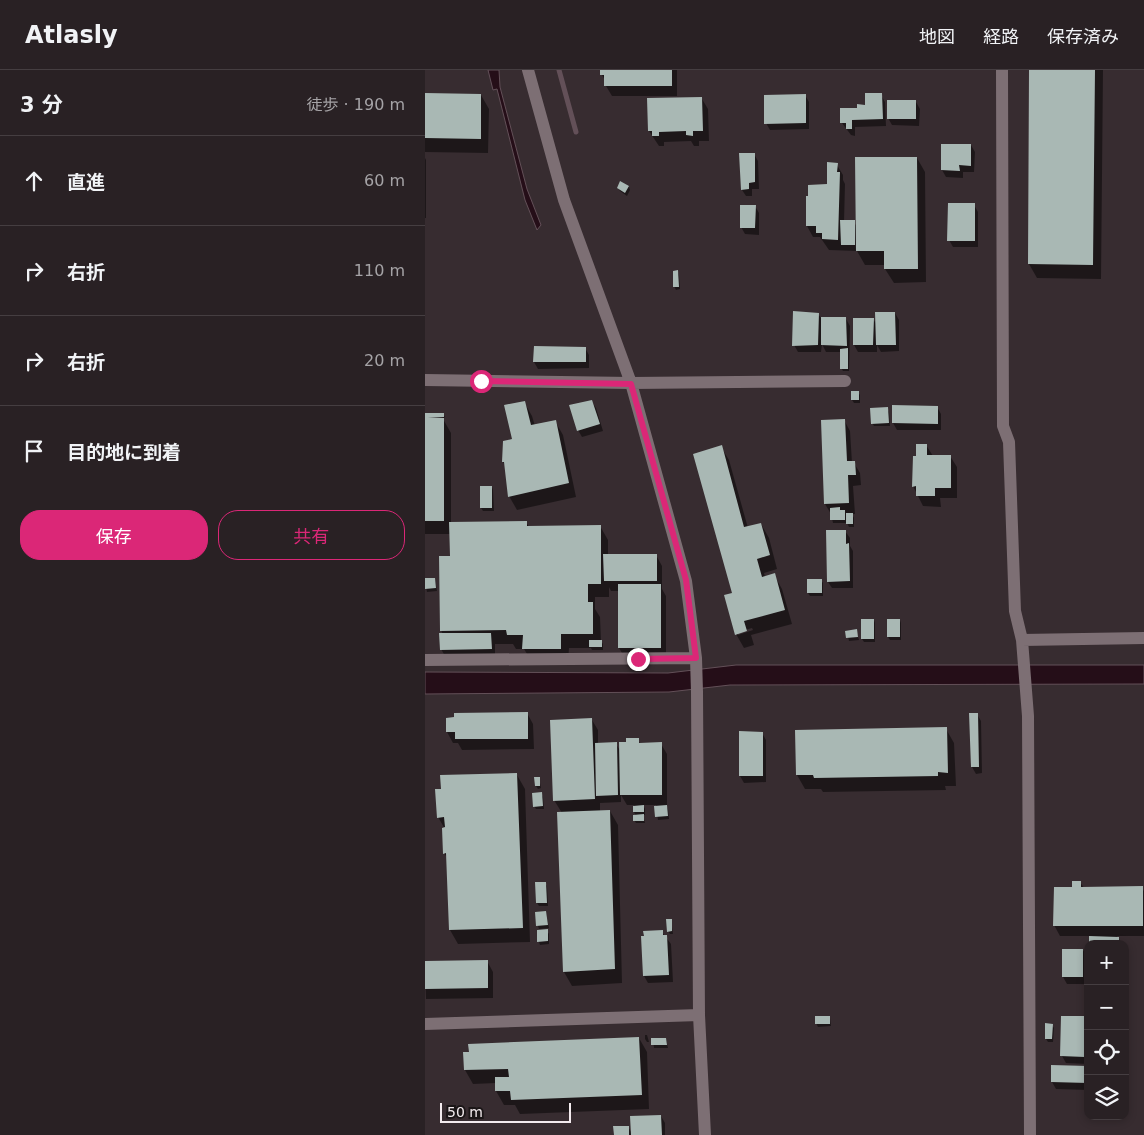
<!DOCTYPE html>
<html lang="ja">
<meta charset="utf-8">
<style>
:root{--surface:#292124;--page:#31292c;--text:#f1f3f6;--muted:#a5a3a6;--line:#453e41;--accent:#db2777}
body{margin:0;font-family:"DejaVu Sans","Noto Sans JP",sans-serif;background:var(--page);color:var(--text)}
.controls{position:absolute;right:15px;bottom:15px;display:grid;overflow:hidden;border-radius:10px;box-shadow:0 2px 8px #0003}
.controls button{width:45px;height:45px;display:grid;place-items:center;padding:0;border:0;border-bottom:1px solid var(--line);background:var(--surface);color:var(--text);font:25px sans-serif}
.scale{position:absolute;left:15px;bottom:12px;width:131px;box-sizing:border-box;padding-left:5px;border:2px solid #f3ebee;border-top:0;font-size:14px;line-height:18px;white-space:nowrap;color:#f3ebee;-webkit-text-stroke:4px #1b1617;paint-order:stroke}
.stop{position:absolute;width:15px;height:15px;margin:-11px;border:4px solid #db2777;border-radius:50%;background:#fff}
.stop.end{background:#db2777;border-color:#fff;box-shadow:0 1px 5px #0008}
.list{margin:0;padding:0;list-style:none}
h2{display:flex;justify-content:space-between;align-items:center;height:65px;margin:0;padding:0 20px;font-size:21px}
h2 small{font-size:16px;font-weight:400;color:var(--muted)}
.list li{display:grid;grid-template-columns:32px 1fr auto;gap:15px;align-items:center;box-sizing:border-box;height:90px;padding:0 20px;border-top:1px solid var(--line)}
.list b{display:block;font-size:19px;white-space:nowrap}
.list em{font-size:16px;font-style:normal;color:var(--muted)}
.actions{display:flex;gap:10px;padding:15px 20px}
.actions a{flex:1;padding:11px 0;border:1px solid var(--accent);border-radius:20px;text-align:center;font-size:18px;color:var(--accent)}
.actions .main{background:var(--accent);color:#fff}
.icon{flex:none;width:28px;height:28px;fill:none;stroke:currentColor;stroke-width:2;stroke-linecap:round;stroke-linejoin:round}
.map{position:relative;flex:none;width:719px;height:1065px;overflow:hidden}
header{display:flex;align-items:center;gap:30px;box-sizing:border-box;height:70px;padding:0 25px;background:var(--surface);border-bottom:1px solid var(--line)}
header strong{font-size:24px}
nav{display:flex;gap:28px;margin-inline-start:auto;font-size:18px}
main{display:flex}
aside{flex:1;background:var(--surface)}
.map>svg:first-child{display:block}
</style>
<header>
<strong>Atlasly</strong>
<nav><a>地図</a><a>経路</a><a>保存済み</a></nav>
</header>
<main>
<aside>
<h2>3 分<small>徒歩 · 190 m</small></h2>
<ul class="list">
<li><svg class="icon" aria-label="ahead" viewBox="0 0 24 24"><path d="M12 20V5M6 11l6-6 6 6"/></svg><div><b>直進</b></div><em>60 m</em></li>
<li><svg class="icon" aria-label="right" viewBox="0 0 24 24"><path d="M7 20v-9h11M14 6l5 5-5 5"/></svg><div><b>右折</b></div><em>110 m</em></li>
<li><svg class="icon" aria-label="right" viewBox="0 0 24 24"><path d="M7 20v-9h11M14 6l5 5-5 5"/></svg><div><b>右折</b></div><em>20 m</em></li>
<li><svg class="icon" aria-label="arrive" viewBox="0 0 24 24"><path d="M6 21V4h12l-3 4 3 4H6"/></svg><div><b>目的地に到着</b></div></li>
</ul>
<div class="actions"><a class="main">保存</a><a>共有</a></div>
</aside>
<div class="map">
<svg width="719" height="1065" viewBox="0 0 719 1065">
<rect width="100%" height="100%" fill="#372c30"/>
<path fill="#250e18" stroke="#635058" d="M63 0H74L75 17 102 119 116 155 112 160 100 130 72 19 68 20Z
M311 595H719V614L305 615 244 622 0 624V602L243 603Z"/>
<path fill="#0007" fill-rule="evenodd" d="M177 0H252V26H187L181 16V12L177 5Z
M606 0H678L676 209 612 208 604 194Z
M0 24 56 25 64 39 63 83 0 82Z
M380 25 384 32V59L345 60 341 53Z
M456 25 460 32 461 56 430 57V66L426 65 417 53Z
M277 29 283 39 284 71H274V76H269L266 71 239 72V76H234L224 61 223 30Z
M491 32 495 39 494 56 467 55 463 48Z
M546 75 550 82 549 102H538V108L521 107 517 100Z
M329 84 333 91 334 119H327V126H321L317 120Z
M0 88 1 90V148H0Z
M492 88 500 102 501 212 469 213 460 199V195H440L432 181 404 180 395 167H388L382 156V127L403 115 412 95 418 105V110L420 114 419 152H429L432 157Z
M196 113 204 117 205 120 202 126 195 121 193 118Z
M549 135 553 142V177H528L524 170Z
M330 136 334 143V165L320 164 316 157Z
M253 202 254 205 255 219 251 220 249 216Z
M470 243 474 250V281L456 282 452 275V282H433L429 275 448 249 452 255Z
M393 244 396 248 421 249 425 256 424 301H418L416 298V282H401L397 274 396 282H373L369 275Z
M160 278 164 285V298L113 299 109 292Z
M427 322H433L435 325V333H429L427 330Z
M99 332 107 346 110 356 130 351 138 365 151 427 92 440 84 426 81 396 78 392 89 370Z
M167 332 171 338 178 361 157 367 153 360Z
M468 337H512L516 344V360H472L468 353Z
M462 339 464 342 465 356H449L447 353Z
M0 344H18L20 347 18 349 26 363V453L101 452 104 457 175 456 183 470V485H231L237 496V519L241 526V588H200L194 578V521H186L184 517V527H170V539L175 547 176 571 178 574V580H167L166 578H144L143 592H107L99 579H91L88 574H70V586H20L16 579 18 565 16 560 26 487V464H0Z
M419 350 425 361 427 393H429L435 403 436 415 428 416 430 444H427L429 448V457H424L422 453H408L406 444 400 434 397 351Z
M501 375 508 386H525L532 397V428H515L516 437 498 436 488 416 492 387Z
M296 377 304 390 323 458 336 454 344 468 352 499 339 503 340 507 349 505 357 519 367 554 326 565 329 575 319 578 311 564ZM327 558 328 560 313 565V562Z
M67 417 68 420 69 441H58L56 438Z
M420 461 425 468V476L428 481V518H407L403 512Z
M10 509 12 521 2 522 0 510Z
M396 510 398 513V526H385L383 523V511Z
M449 550 450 553V572H439L437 569Z
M463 550H475L476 553V570H465L463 567Z
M431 561 434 570 424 571 422 562Z
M102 643 108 654 109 679 37 680 33 673H28L22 662V649Z
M552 644 556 651 557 703 551 704 547 697Z
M167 650 173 660V674H191L196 682 213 670 215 674H236L242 684V735H241L243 739 244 749 233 750 231 735H218L220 739V745H218L220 753H211L209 750 211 746 209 742V735H202L196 725V732L175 733V741H185L193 755 197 913 147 916 139 902 137 743 129 730Z
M521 659 529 673 531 716H520L521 720 398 722 396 719H380L372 705Z
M337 663 341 670V712L319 713 315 706Z
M92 705 100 719 105 872 33 874 25 860 23 789 19 783 20 759 13 747Z
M114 708 116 718 113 719 111 716Z
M116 724 118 727 119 739H111L109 736Z
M655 812 659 818H717L719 821V866H692L697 874H665V866H635L629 855 648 818Z
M120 813 122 816 123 836H114L112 833V814Z
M121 843 124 858 114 859 113 856Z
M246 850 248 864H245L243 861Z
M122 861 124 864V874L115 875 114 872Z
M237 862 246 874 248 912 223 913 219 906Z
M658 880 662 887V914H642L638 907Z
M62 891 68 902V928L1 929 0 892Z
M405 948 406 956 393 957 391 953Z
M660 948 663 952V994L641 993 637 986Z
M627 955 629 958 628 972H623L621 969Z
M220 965H222L224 972H222L220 969Z
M214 968 222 982 224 1039 95 1044 90 1035H79L71 1021V1013L48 1014 40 1000 39 983Z
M228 969H241L243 978H229Z
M627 996 663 998V1020L631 1019 627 1012Z
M236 1046 240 1053V1065H190L203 1057 207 1063Z"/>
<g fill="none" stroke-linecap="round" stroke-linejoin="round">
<path stroke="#635058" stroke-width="5" d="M134 0 151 62"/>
</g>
<path fill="#a9b8b4" d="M175 0H247V16H179V5H175Z
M604 0H670L668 195 603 194Z
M0 23 56 24V69L0 68Z
M440 23H457L458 49 427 50V59H421V53H415V38H432V34L440 35Z
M381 24V53L339 54V25Z
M277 27 278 61H268V66L261 65V61L234 62V66H227V61H223L222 28Z
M462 30H491V49H462Z
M516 74H546V96L534 95 535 101 516 100Z
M314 83H330V112L324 113V119L316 120Z
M430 87H492L493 199H459V181H431Z
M402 92 413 93 412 102H415L413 170 397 169V163H391V156H381V126H383V115L402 114Z
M195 111 204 116 200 123 192 118Z
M523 133H550V171H522Z
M315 135H331L330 158H315Z
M415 150H430V175H416Z
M253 200 254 217H248V201Z
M368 241 394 243 393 275 367 276Z
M450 242H470L471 275H451Z
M396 247H421L422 276 396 275Z
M428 248H449L448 275H428Z
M109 276 161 277V292H108Z
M423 278V299H415V279Z
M426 321H434V330H426Z
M167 330 175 354 152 361 144 335Z
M100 331 106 355 131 350 144 413 83 427 79 392H77L78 371 87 369 79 335Z
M467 335 513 336V354L467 353Z
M463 337 464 353 446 354 445 338Z
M0 343H19V347H3L19 348V451H0Z
M420 349 422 391H430L431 405H423L424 433 399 434 396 350Z
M491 374H502V385H526V418H510V426H491V416L487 417 488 386H491Z
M297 375 319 457 336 453 345 485 332 489 337 507 350 503 360 540 319 551 322 561 310 565 299 525 307 523 268 384Z
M55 416H67V438H55Z
M415 437V440H420V450H405V438Z
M421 443H428V454H421Z
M102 451V456L176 455V514H163V532H168V564H136V579H97L98 565H82L81 560 15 561 14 486H25L24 452Z
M401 460H421V474L424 473 425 511 402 512Z
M178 484H232V511H179Z
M0 508H10L11 518 0 519Z
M382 509H397V523H382Z
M193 514H236V578H193Z
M436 549H449V569H436Z
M462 549H475V567H462Z
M432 559 433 567 421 568 420 561Z
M14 563H66L67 579 15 580Z
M164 570H177V577H164Z
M103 642V669H30V662H21V648L29 647V643Z
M544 643H553L554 697H546Z
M167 648 170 729 128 731 125 650Z
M522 657 523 703 513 702V706L389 708 388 705H371L370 660Z
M314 661 338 662V706H314Z
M201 668H214V673L237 672V725H195L194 672H201Z
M192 672 193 725 171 726 170 673Z
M92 703 98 858 24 860 21 783 18 784 17 758 20 757 19 747 12 748 10 719H16L15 705Z
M109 707H115V716H110Z
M117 722 118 736 108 737 107 723Z
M219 735V742H208V736Z
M242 735 243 746 230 747 229 736Z
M185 740 190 899 138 902 132 742Z
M219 744V751H208V745Z
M647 811H656V817L718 816V856H628L629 817H647Z
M110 812H121L122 833H111Z
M121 841 123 855 111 856 110 842Z
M241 849H247V861L242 862Z
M123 859V871L112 872V860Z
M238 860V865H242L244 905 218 906 216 866H219L218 861Z
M664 866 694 867V874H664Z
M637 879H658V907H637Z
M63 890V918L0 919V891Z
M390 946H405V954H390Z
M636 946H661L660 987 635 986Z
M620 953 628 954 627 969H620Z
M214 967 217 1025 86 1030 85 1021H70V1007H84L83 999 39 1000 38 982H44L43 974Z
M226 968H241L242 975H226Z
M626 995 663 996V1013L626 1012Z
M236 1045 237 1065H206L205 1046Z
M188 1056H204V1065H189Z"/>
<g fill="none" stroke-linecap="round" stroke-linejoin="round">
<path stroke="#7d6f74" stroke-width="12" d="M103 0 139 130 206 313 261 511 271 588 272 622 274 945 280 1065
M577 0 578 356 584 372 590 541 597 570 603 646 605 1065
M0 310 206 313 420 311
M597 570 719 568
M0 590 271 588
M0 954 274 945"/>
</g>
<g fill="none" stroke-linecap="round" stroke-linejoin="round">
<path stroke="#db2777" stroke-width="6" d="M56 311 206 314 261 510 271 588 213 589"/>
</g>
</svg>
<div class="controls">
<button>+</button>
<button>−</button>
<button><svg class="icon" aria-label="locate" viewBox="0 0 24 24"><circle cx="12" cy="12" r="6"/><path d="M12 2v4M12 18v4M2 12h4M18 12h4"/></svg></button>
<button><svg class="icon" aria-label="layers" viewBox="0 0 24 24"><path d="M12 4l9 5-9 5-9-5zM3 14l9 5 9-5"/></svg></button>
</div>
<div class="scale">50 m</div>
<div class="stop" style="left:56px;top:311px"></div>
<div class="stop end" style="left:213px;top:589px"></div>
</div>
</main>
